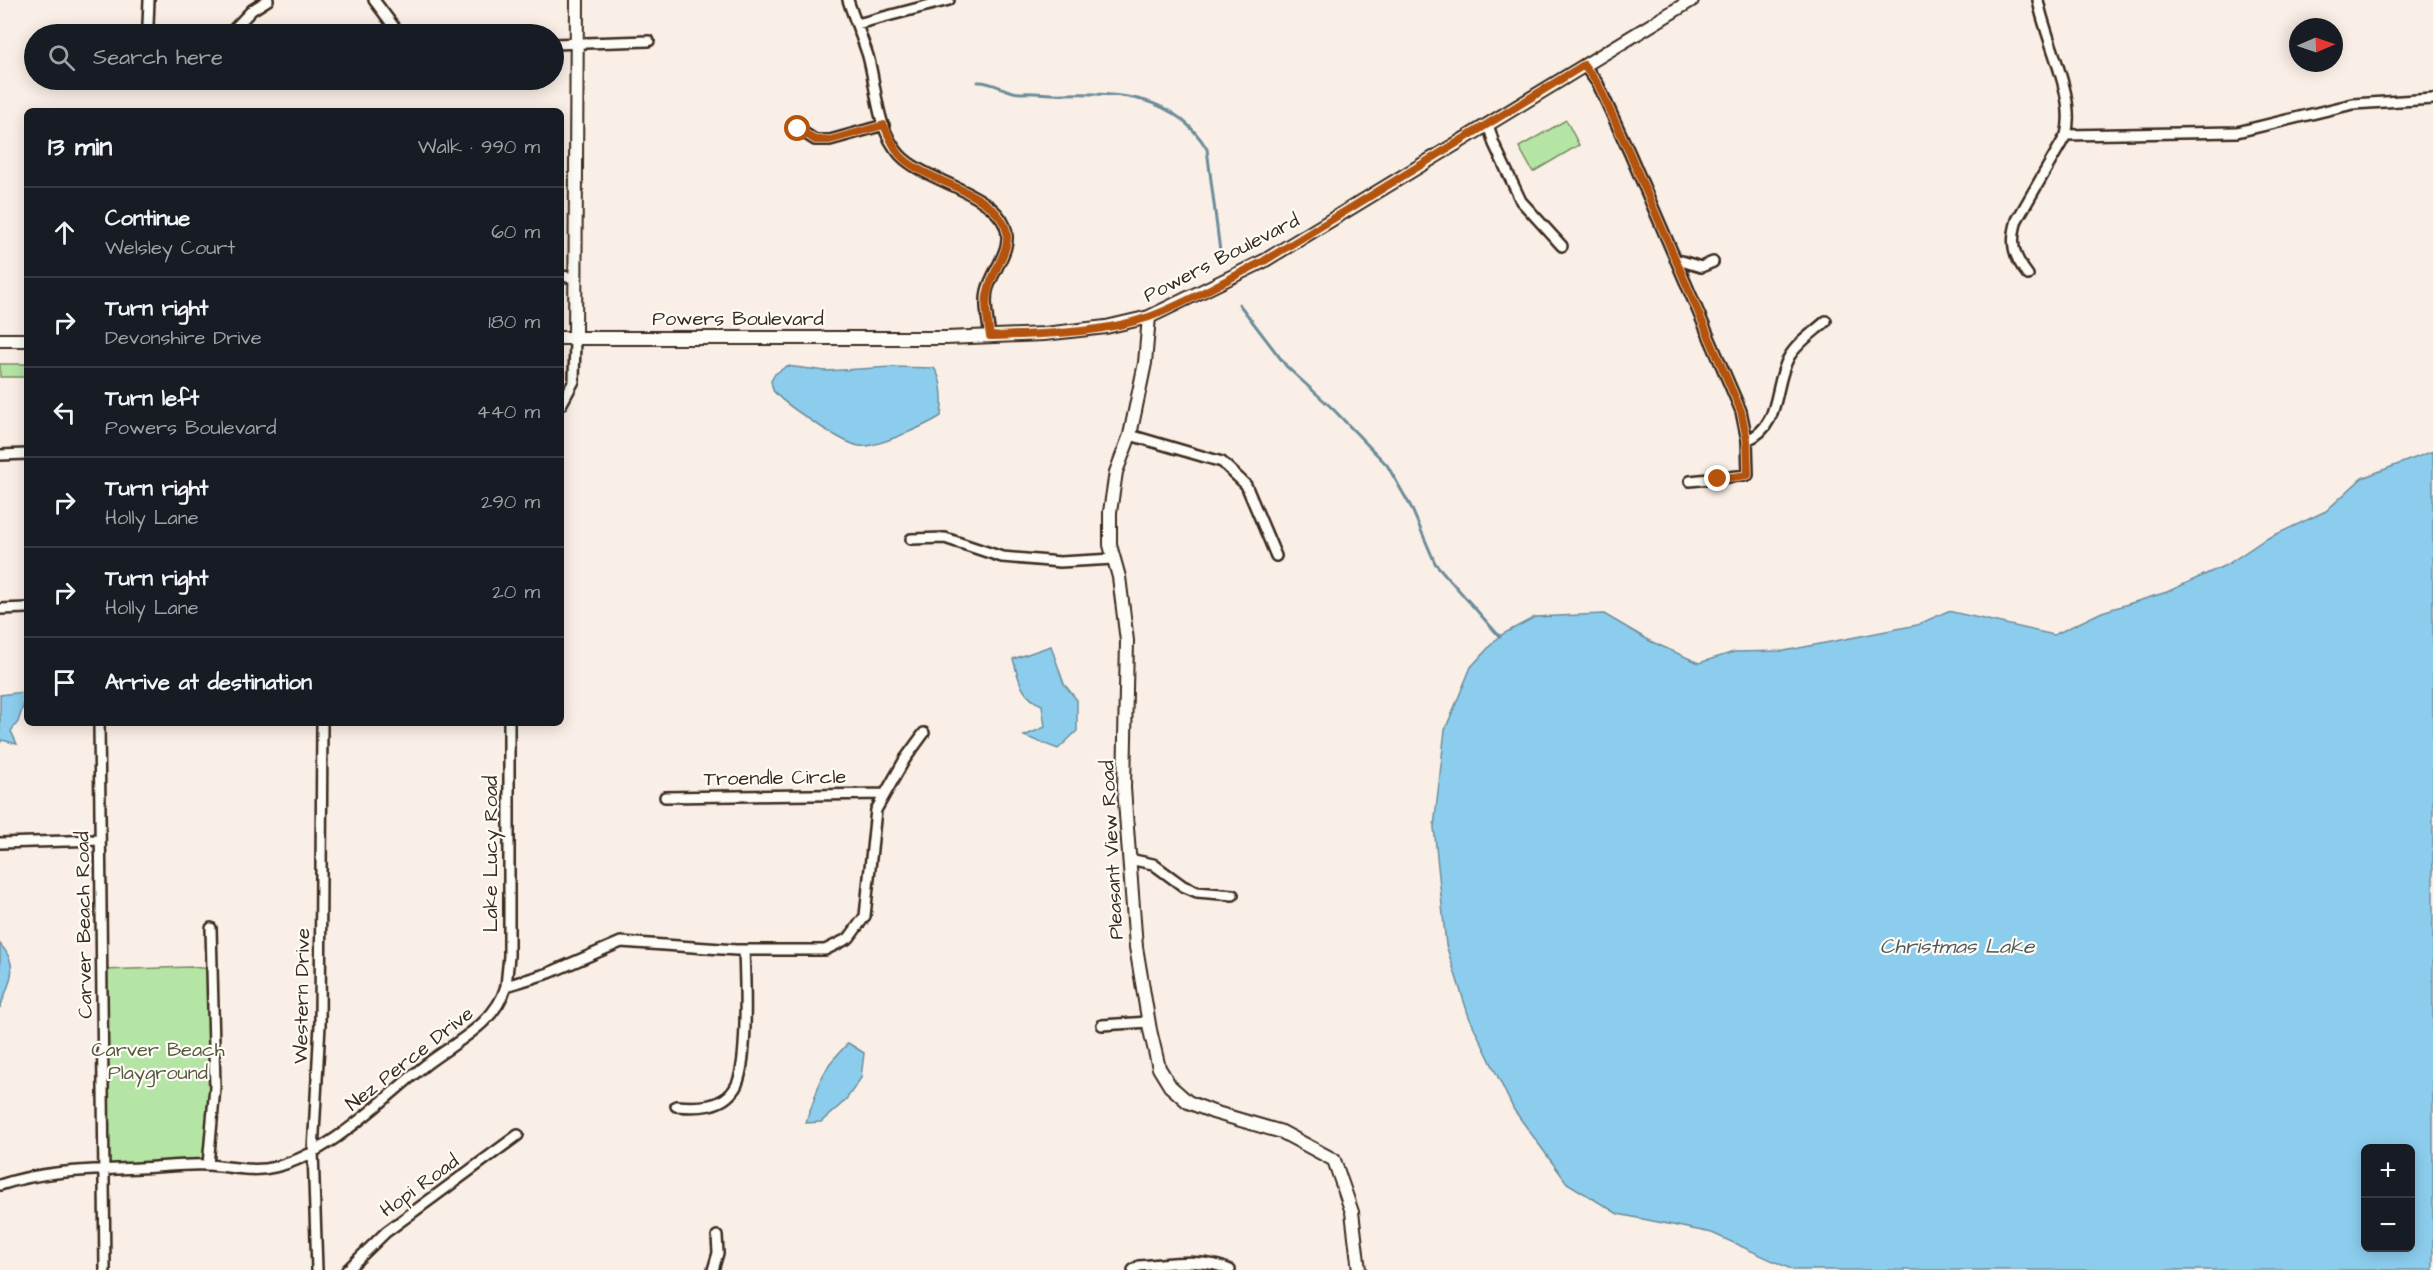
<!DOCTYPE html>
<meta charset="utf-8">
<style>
:root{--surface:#171b24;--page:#20242c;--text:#f1f3f6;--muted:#9ea1a6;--line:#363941}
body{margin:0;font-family:"Architects Daughter",sans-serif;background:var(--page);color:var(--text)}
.controls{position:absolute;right:18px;bottom:18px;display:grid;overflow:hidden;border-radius:9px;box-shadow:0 3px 15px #0003}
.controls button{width:54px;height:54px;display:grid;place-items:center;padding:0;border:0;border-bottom:2px solid var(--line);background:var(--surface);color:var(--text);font:30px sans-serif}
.compass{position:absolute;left:2289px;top:18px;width:54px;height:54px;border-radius:50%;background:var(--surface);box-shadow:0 3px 15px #0003;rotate:88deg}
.stop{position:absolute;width:18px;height:18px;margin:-14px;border:4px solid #b45309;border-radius:50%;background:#fff}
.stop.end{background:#b45309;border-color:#fff;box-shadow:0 2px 6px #0008}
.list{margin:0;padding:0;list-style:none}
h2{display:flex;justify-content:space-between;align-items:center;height:78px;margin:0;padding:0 24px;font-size:26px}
h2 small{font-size:20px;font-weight:400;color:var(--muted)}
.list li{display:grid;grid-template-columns:39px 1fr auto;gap:18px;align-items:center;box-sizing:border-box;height:90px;padding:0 24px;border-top:2px solid var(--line)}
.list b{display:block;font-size:22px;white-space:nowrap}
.list p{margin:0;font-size:20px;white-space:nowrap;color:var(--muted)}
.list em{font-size:20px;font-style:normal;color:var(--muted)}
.icon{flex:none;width:33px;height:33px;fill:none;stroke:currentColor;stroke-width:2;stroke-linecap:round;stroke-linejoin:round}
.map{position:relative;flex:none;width:2433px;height:1270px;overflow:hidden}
.search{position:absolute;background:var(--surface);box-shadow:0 3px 15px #0003;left:24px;top:24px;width:540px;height:66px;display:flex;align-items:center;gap:15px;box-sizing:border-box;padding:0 21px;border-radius:33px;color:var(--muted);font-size:22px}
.panel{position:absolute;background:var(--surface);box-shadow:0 3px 15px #0003;left:24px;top:108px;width:540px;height:618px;border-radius:9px}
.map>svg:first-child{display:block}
</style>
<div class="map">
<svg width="2433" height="1270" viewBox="0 0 2433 1270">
<rect width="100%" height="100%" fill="#faefe6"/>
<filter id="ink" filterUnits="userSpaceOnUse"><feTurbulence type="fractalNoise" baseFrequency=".0167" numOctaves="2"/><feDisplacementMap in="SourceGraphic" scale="12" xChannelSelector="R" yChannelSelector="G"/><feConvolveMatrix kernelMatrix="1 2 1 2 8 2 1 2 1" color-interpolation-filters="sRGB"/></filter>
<g filter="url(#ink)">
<path fill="#b5e5a5" stroke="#788862" stroke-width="1.5" d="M1566 120 1579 145 1533 172 1519 147Z
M0 364H27V377H0Z
M191 967 212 969 215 1087 208 1165 103 1170 102 970Z"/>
<path fill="#8ccded" stroke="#6c8c9a" stroke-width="1.5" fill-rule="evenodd" d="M787 366 826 371 892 367 934 368C943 379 943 402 941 416 927 425 874 449 859 446 843 443 781 403 773 390 773 389 771 382 771 381L775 374Z
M2433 451V1270H1793L1712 1233 1618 1214 1567 1183 1514 1110 1469 1017 1446 945 1434 827 1445 730 1471 667 1499 636 1535 617 1604 614 1650 641 1699 663 1734 652 1784 651 1917 625 1948 611 2054 635 2102 612 2167 592 2228 564 2264 540 2326 511 2362 478ZM2366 1148H2410V1248H2366Z
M1051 646 1064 684 1077 700V731L1058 749 1024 736 1045 727 1042 705C1020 697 1019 678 1013 659Z
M24 692 27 694 18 722 11 731 17 744 2 740 0 743V695Z
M0 944C21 967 9 982 0 1008Z
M848 1043 864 1053 861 1078 845 1101 821 1122 806 1123 821 1079 830 1063Z"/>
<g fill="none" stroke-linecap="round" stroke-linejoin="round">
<path stroke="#6c8c9a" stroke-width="3" d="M978 82C994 81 1007 94 1022 93 1036 92 1050 95 1064 94 1120 93 1174 94 1207 149L1221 259
M1239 304 1287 367 1332 408 1387 465 1411 507 1435 563 1500 637"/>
<defs>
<path id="street" d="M149 0 148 25 151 34
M374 0 398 32 404 34
M848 0C854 19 862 37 868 56 877 88 876 129 900 155 924 181 991 191 1005 226 1014 249 992 270 987 291 984 306 988 321 990 336
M857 24 949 0
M229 34 252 10 268 0
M554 44 649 41
M1584 65 1598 84 1630 154 1741 411 1747 440 1748 475 1690 481
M1488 124 1494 144 1521 201 1562 246
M798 129 815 140H830L884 125
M2066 135 2237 132 2353 104 2433 99
M1675 259 1701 267 1713 262
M2028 275C2013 256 2010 243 2017 220L2066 135C2077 97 2045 40 2038 0
M561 276 576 278
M561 405 574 381 575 338
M1130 435 1222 462 1246 485 1276 556
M1747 440C1782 426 1773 385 1789 357 1797 343 1814 332 1826 321
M0 455 27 454
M911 539 945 538 1002 557 1060 562 1114 559
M0 609 27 608
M99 723 105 1270
M665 797 885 794
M0 843 100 840
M1129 859 1153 864 1183 886 1197 892 1233 895
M506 986 509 956V723
M1102 1025 1149 1022
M676 1106C697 1108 723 1108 735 1088 749 1067 745 978 744 950
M208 1165 215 1087 211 928
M0 1185C44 1170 93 1170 139 1168 162 1167 185 1164 207 1165 231 1166 251 1173 275 1167 331 1154 383 1098 428 1063 457 1041 496 1023 506 986L549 973 621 942 736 950H825L849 938 865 916 876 810 905 759 924 733
M317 1270 313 1151 320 1025 322 723
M347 1270 386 1232 518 1135
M713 1270 718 1253 717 1236
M1133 1270 1139 1266C1168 1264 1204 1257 1230 1270"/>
<path id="secondary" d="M1149 317 1145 363 1130 435 1116 472 1110 512V545L1119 577 1127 641 1124 788 1136 947 1150 1030 1159 1068 1170 1086 1188 1102 1213 1112 1282 1132 1334 1160 1352 1212 1359 1270
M561 338H946L1044 334 1106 327 1149 317 1264 261 1692 0
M575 338 577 0
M0 340H27"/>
</defs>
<use href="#street" stroke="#3b2a1e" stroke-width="14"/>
<use href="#secondary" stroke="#3b2a1e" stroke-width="16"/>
<use href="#street" stroke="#fdfcf7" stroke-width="9"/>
<use href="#secondary" stroke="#fdfcf7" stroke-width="12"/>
</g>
</g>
<g fill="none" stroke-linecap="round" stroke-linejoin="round" filter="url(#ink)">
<path stroke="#b45309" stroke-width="8" d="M798 129 815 140H830L884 125C888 135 893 145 899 154 921 181 989 189 1005 226 1014 248 992 270 988 291 984 306 988 321 990 336 1042 334 1099 334 1149 317 1186 304 1229 278 1264 261L1584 65 1598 84 1630 154 1741 411 1747 440 1748 475 1718 479"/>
</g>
<g text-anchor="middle" stroke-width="4.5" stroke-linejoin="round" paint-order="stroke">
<g font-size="20" fill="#3b2a1e" stroke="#fdfcf7">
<text transform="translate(1221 257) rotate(-27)" y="7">Powers Boulevard</text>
<text x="738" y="325">Powers Boulevard</text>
<text transform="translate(775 777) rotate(-1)" y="7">Troendle Circle</text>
<text transform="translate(1111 850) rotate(-93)" y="7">Pleasant View Road</text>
<text transform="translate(490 854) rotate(-90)" y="7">Lake Lucy Road</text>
<text transform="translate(83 925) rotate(-91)" y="7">Carver Beach Road</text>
<text transform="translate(301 996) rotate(-89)" y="7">Western Drive</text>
<text transform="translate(409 1058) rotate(-38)" y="7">Nez Perce Drive</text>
<text transform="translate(419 1185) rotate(-36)" y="7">Hopi Road</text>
</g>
<g font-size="20" fill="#5a5940" stroke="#fdfcf7">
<text x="158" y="1056">Carver Beach<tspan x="158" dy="23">Playground</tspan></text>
</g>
<g font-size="21" font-style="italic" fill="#535b5c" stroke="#fdfcf7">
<text x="1957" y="953">Christmas Lake</text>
</g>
</g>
</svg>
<div class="controls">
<button>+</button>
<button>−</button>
</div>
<svg class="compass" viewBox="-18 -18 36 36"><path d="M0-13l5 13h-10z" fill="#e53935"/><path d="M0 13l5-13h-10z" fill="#9ea1a6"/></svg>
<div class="stop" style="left:798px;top:129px"></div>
<div class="stop end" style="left:1718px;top:479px"></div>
<div class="search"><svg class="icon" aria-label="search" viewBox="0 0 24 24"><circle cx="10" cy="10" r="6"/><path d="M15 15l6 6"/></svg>Search here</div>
<section class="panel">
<h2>13 min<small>Walk · 990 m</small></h2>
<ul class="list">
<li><svg class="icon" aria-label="ahead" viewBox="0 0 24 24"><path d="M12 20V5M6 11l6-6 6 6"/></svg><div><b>Continue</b><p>Welsley Court</p></div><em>60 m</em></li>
<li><svg class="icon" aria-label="right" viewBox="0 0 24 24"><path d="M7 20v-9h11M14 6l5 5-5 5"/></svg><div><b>Turn right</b><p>Devonshire Drive</p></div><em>180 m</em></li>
<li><svg class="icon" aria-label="left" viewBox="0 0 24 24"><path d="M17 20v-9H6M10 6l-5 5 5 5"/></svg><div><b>Turn left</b><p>Powers Boulevard</p></div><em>440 m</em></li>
<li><svg class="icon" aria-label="right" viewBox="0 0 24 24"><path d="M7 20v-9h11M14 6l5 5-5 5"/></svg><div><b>Turn right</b><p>Holly Lane</p></div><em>290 m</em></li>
<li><svg class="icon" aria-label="right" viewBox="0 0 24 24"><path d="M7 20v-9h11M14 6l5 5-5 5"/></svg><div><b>Turn right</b><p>Holly Lane</p></div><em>20 m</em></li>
<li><svg class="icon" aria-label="arrive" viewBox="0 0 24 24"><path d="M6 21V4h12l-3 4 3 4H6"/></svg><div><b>Arrive at destination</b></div></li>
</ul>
</section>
</div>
